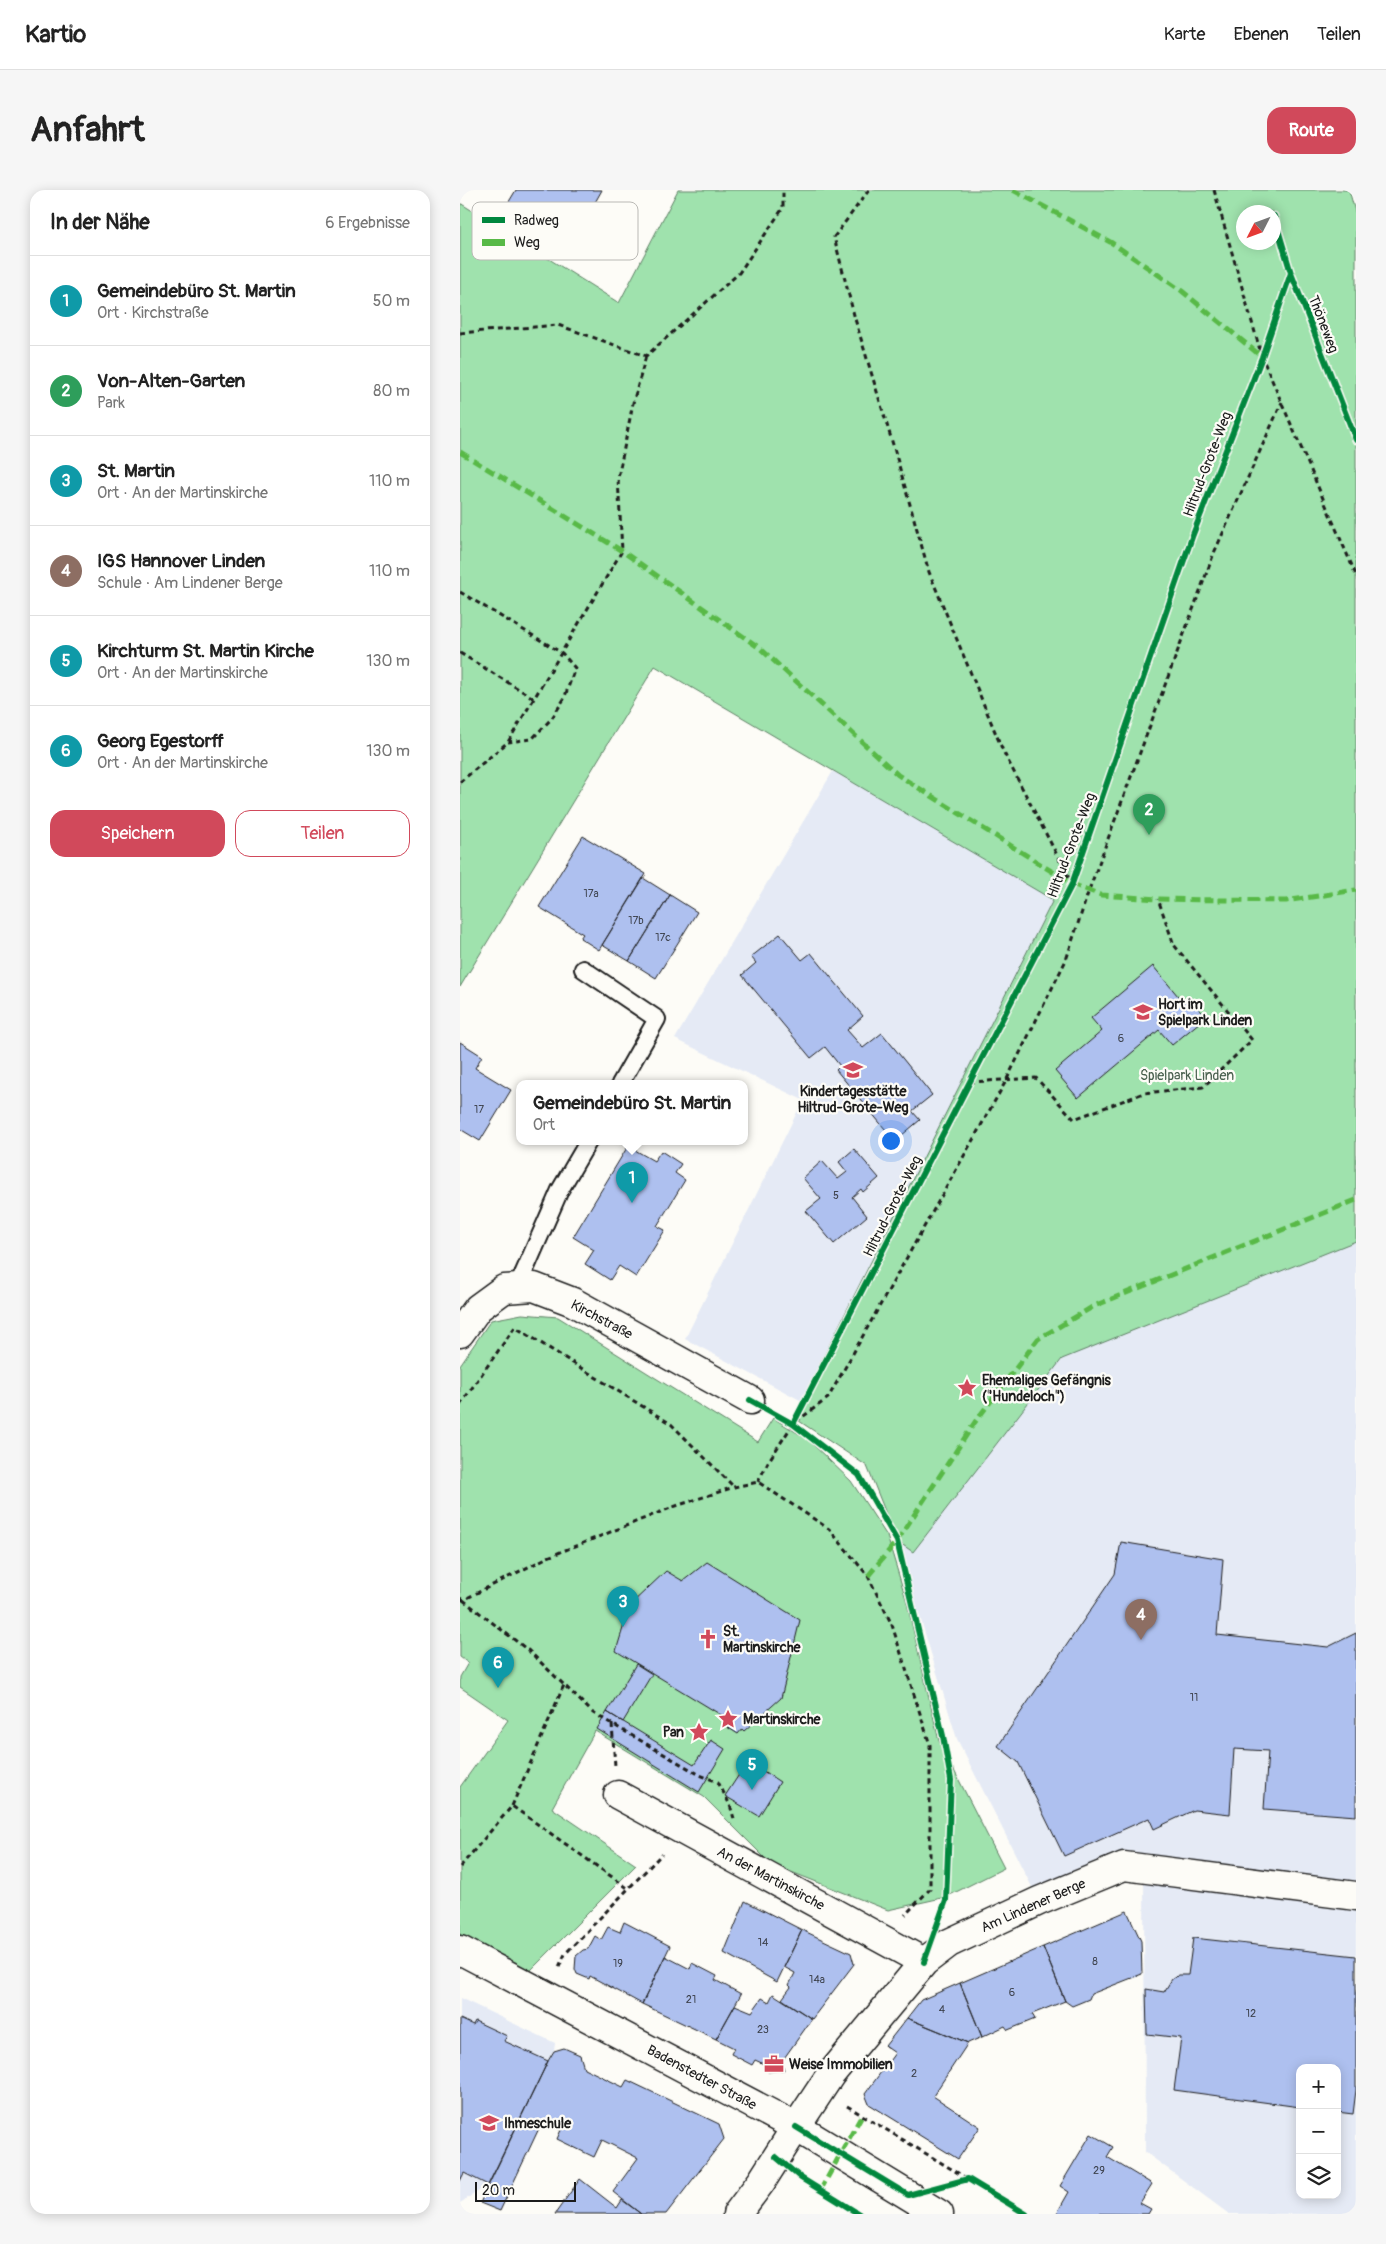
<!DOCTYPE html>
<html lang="de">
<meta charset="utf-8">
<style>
:root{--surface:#fff;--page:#f6f6f6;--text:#222;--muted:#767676;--line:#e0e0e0;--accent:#d1495b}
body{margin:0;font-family:Pangolin,sans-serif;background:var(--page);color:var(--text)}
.controls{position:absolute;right:15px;bottom:15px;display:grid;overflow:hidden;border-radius:10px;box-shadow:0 2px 12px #0003}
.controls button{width:45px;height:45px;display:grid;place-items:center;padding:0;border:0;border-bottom:1px solid var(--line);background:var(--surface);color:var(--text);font:25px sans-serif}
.compass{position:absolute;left:776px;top:15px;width:45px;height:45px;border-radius:50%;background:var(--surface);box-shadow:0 2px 12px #0003;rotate:228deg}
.scale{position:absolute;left:15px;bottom:12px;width:101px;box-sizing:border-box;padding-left:5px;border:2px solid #1c1c1c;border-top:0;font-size:14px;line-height:18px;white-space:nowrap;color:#1c1c1c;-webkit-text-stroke:4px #fdfcf7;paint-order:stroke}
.you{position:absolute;left:430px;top:950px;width:18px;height:18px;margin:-12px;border:4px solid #fff;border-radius:50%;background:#1a73e8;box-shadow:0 0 0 8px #1a73e833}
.badge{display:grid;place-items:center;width:32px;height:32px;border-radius:50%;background:var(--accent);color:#fff;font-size:16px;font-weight:700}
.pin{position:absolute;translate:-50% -41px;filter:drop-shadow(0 1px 2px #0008)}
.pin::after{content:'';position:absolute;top:26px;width:18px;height:15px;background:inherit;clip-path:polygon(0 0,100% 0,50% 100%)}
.popup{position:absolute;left:56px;top:890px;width:232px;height:65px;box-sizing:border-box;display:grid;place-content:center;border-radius:10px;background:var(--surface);filter:drop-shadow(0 1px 4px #0005);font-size:16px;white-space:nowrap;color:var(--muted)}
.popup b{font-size:19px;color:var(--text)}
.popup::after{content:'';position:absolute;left:50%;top:100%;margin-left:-10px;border:10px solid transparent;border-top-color:var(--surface)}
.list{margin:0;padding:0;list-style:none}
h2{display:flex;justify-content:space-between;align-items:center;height:65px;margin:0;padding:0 20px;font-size:21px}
h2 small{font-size:16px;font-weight:400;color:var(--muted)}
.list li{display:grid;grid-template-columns:32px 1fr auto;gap:15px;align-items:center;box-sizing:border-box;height:90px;padding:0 20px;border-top:1px solid var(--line)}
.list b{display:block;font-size:19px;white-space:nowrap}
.list p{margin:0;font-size:16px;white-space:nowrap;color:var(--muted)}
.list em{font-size:16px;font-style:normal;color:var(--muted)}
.actions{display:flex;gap:10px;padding:15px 20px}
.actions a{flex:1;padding:11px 0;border:1px solid var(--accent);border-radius:15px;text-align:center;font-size:18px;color:var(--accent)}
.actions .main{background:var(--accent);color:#fff}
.icon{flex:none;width:28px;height:28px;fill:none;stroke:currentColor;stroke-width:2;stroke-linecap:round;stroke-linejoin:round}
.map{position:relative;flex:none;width:896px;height:2024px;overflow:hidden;border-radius:15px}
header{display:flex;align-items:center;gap:30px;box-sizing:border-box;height:70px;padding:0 25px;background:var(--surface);border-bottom:1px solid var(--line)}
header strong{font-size:24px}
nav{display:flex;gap:28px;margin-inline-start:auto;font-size:18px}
.intro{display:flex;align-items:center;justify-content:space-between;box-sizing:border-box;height:120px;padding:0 30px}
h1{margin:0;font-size:35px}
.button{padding:12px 22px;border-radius:15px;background:var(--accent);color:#fff;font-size:18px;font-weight:700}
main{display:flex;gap:30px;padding:0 30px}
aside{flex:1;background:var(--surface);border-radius:15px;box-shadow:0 2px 12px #0003}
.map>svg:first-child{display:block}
</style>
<header>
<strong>Kartio</strong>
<nav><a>Karte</a><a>Ebenen</a><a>Teilen</a></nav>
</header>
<div class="intro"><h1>Anfahrt</h1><a class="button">Route</a></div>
<main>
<aside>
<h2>In der Nähe<small>6 Ergebnisse</small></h2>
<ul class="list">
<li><span class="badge" style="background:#0f9aa8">1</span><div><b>Gemeindebüro St. Martin</b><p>Ort · Kirchstraße</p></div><em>50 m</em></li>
<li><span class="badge" style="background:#2e9e5b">2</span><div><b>Von-Alten-Garten</b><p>Park</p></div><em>80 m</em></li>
<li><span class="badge" style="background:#0f9aa8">3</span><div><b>St. Martin</b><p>Ort · An der Martinskirche</p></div><em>110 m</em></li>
<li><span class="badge" style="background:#8d6e63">4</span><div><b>IGS Hannover Linden</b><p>Schule · Am Lindener Berge</p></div><em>110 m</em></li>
<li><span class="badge" style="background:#0f9aa8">5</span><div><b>Kirchturm St. Martin Kirche</b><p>Ort · An der Martinskirche</p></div><em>130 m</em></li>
<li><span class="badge" style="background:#0f9aa8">6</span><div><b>Georg Egestorff</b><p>Ort · An der Martinskirche</p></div><em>130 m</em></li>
</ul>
<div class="actions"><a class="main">Speichern</a><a>Teilen</a></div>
</aside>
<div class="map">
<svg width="896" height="2024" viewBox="0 0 896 2024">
<rect width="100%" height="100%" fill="#fdfcf7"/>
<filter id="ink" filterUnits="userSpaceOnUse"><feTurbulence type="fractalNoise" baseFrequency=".02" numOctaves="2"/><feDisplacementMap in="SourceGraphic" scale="10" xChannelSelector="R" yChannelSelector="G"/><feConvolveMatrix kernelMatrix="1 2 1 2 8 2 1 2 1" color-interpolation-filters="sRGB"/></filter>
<g filter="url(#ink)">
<path fill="#e5eaf5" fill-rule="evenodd" d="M373 581 593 710 342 1211 225 1149 343 910 215 849Z
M896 1010V2024H769L685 1962 684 1679 579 1711 497 1549 437 1351 515 1232 578 1149ZM840 1878H877V2005H840Z
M0 1808 95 1853 94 1861 28 1995 0 2013Z"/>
<path fill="#9fe2ad" stroke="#5e7f64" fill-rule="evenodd" d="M218 0H889L896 25V1051L602 1169 453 1362 437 1351 407 1276 333 1227 593 710 195 476 0 797V13L159 113ZM784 22H814V52H784Z
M62 1124 98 1127 298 1252 313 1228 347 1249 391 1291 427 1346 446 1409 479 1551 544 1678 486 1707 428 1720 311 1674 244 1607 135 1541 92 1618 176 1675 63 1788 0 1754V1597L48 1530 0 1497V1487L8 1473 0 1467V1175L31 1130Z"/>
<path fill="#aec0ef" stroke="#1c1c1c" d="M56 0H142L110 57 44 20Z
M123 646 186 684 139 760 120 748 123 744 79 717Z
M183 688 210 705 169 771 142 755Z
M210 705 237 722 196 788 169 771Z
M320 744 342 770 351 763 403 826 387 840 403 858 422 843 472 905 452 921 460 930 435 951 376 880 380 876 365 857 351 868 282 785 296 773 291 767Z
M693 776 723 812 729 807 746 827 712 855 699 840 618 908 595 881 642 841 631 828Z
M0 852 22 866 15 878 51 900 20 951 0 939Z
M168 956 194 971 201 961 221 974 215 983 225 990 197 1036 205 1040 176 1087 159 1076 150 1090 125 1074 134 1060 113 1047Z
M394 959 419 988 403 1002 401 999 392 1007 407 1026 374 1054 346 1021 361 1009 343 988 362 971 378 989 387 982 379 972Z
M661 1352 763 1369 757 1445 868 1457 896 1443V1626L804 1619 808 1561 774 1559 770 1624 734 1620 694 1639 689 1628 604 1666 558 1572 538 1556 655 1384Z
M247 1372 340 1430 321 1508 284 1541 282 1539 278 1544 267 1537 271 1531 156 1461 170 1415 206 1381 223 1391Z
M176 1474 192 1484 163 1532 147 1522Z
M147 1522 234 1575 251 1550 265 1559 239 1602 137 1539Z
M288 1571 320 1592 299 1626 265 1606Z
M285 1711 342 1740 317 1792 264 1763Z
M667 1721 681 1751 682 1784 631 1804 629 1809 612 1816 605 1811 583 1757Z
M164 1732 210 1756 182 1814 130 1786 129 1789 117 1784 115 1779 116 1766 123 1760 128 1759 135 1746 141 1750 148 1737 160 1742Z
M342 1740 391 1763 394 1774 352 1829 322 1809 331 1797 329 1795 335 1783 324 1777Z
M733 1748 896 1766V1900L893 1924 877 1922V1878H840V1917L714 1900 721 1848 687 1844 686 1799 704 1802 712 1789 719 1785H728Z
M583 1757 605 1811 572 1824 575 1829 548 1840 545 1836 522 1847 500 1793Z
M205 1766 230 1779 232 1773 257 1786 255 1790 281 1804 256 1849 182 1814Z
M500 1793 522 1847 508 1853 447 1828 461 1810Z
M313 1804 352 1829 322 1871 324 1880 308 1882 306 1875 295 1870 292 1875 271 1864 274 1858 256 1849 275 1815 292 1822 302 1808 309 1812Z
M447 1828 508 1853 473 1906 520 1937 498 1969 409 1914 405 1904 435 1863 425 1856Z
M0 1829 13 1835 15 1831 47 1846 44 1851 88 1871 28 1995 4 1983 0 1991Z
M104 1858 120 1865 124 1878 163 1897 167 1890 259 1934 264 1949 206 2024H181L153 2002 178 1968 142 1950 134 1967 97 1949 101 1940 82 1932 40 2021 20 2013 88 1871 94 1861Z
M631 1944 653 1957 647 1967 692 1994 680 2013 691 2019 688 2024 597 2023 609 2002 600 1996Z
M120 1989 157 2018 162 2010 181 2024H95Z"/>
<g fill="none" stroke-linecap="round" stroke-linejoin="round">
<defs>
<path id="lane" d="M123 779 197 829 160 894
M57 1098 100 1000 128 952"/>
<path id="street" d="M0 1143 18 1118 44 1099 74 1097 113 1112 290 1210
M158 1605 464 1772
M336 1937 371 1884 464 1772 489 1753 579 1711 664 1676 896 1706"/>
<path id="secondary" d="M0 1760 336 1937 479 2024
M277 2024 301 1992 336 1937"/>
</defs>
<use href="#lane" stroke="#1c1c1c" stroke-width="20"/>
<use href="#street" stroke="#1c1c1c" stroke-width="31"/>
<use href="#secondary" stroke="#1c1c1c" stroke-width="31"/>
<path stroke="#1c1c1c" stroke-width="3" stroke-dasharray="5 4" stroke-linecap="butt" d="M409 0 374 47 395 129 434 258 469 382 543 561 612 694
M754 0 802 167 896 385
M0 143 98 135 186 166 279 83 323 18V0
M0 402 102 463 115 478 104 509 92 528 72 549 48 552
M0 463 75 509
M0 592 48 552 162 361 158 288 173 213 186 166
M510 892 576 888 614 929 684 903 743 897 792 850 714 755 698 709
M0 1215 55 1137 211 1234 274 1297
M298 1292 308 1272 333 1234 368 1208 546 891 606 770 629 700 754 363 822 212
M0 1408 3 1410 88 1367 213 1317 274 1297 298 1292 369 1339 408 1386 432 1435 470 1555V1699L445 1725
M3 1410 69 1461 133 1523 240 1585 258 1592 270 1615 275 1632
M152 1534 155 1576
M52 1616 104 1495
M0 1677 52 1616 169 1699
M99 1777 105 1764 202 1664
M387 1916 508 1989"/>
<use href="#lane" stroke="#fdfcf7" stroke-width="16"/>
<use href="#street" stroke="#fdfcf7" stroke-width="28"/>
<use href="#secondary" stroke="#fdfcf7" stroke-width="28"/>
<path stroke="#58b947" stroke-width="5" stroke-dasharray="10 5" stroke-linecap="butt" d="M553 0 652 53 722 101 802 167
M0 262 162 361 301 459 438 585 612 694 641 705 698 709 826 711 896 700
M408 1386 437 1351 515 1232 578 1149 634 1116 896 1010
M360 2001 402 1925"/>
<defs>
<path id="cycleway" d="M814 26 831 83 896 250
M290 1210 333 1234 399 1285 437 1351 483 1546 491 1590 486 1710 464 1772
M333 1234 612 694 732 347 802 167 831 83
M336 1937 448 2005 508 1989 566 2024
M316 1967 341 1988 399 2024"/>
</defs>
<use href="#cycleway" stroke="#fdfcf7" stroke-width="9"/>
<use href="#cycleway" stroke="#00873e" stroke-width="6"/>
</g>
</g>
<defs>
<symbol id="school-bare" viewBox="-9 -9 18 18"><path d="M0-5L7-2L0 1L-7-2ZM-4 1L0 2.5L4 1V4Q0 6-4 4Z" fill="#d1495b" stroke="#fdfcf7" stroke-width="2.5" paint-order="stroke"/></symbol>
<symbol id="sight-bare" viewBox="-9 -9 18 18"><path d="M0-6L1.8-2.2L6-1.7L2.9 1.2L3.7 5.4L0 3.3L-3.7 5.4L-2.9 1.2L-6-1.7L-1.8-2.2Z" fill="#d1495b" stroke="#fdfcf7" stroke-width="2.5" paint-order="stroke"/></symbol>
<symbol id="church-bare" viewBox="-9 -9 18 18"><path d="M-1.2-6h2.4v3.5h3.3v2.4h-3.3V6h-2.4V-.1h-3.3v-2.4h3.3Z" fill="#d1495b" stroke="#fdfcf7" stroke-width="2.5" paint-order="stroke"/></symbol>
<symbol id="office-bare" viewBox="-9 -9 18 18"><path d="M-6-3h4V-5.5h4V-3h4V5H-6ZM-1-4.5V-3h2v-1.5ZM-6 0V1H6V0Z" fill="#d1495b" stroke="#fdfcf7" stroke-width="2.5" paint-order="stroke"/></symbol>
</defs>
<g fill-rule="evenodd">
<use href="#school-bare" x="669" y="808" width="28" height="28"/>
<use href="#school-bare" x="379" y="866" width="28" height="28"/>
<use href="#sight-bare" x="493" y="1184" width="28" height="28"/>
<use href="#church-bare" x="234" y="1435" width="28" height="28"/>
<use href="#sight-bare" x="254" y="1515" width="28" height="28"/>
<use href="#sight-bare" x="225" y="1528" width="28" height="28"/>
<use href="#office-bare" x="300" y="1860" width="28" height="28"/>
<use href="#school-bare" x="15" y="1919" width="28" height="28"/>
</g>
<g text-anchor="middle" stroke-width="4.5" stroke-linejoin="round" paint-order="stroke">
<g font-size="11" fill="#404551">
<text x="131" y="707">17a</text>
<text x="176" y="734">17b</text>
<text x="203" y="751">17c</text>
<text x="661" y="852">6</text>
<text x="19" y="923">17</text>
<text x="376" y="1009">5</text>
<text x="734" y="1511">11</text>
<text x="303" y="1756">14</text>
<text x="635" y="1775">8</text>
<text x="158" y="1777">19</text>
<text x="357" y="1793">14a</text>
<text x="552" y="1806">6</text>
<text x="231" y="1813">21</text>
<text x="482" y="1823">4</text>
<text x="791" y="1827">12</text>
<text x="303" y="1843">23</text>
<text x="454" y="1887">2</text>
<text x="639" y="1984">29</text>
</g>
<g font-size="14" fill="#1c1c1c" stroke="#fdfcf7">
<text transform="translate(864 134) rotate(69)" y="5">Thöneweg</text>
<text transform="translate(747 274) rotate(-69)" y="5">Hiltrud-Grote-Weg</text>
<text transform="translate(611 655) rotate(-69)" y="5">Hiltrud-Grote-Weg</text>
<text transform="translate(432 1016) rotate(-63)" y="5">Hiltrud-Grote-Weg</text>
<text transform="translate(142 1129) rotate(28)" y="5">Kirchstraße</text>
<text transform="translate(311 1688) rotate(28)" y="5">An der Martinskirche</text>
<text transform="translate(573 1715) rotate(-24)" y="5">Am Lindener Berge</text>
<text transform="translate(242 1887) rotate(28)" y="5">Badenstedter Straße</text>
</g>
<g font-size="14" font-weight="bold" fill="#1c1c1c" stroke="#fdfcf7" text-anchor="start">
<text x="698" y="819">Hort im<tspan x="698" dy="16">Spielpark Linden</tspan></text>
<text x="393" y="906" text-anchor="middle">Kindertagesstätte<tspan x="393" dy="16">Hiltrud-Grote-Weg</tspan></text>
<text x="522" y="1195">Ehemaliges Gefängnis<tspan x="522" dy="16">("Hundeloch")</tspan></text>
<text x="263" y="1446">St.<tspan x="263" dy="16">Martinskirche</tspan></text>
<text x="283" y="1534">Martinskirche</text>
<text x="224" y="1547" text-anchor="end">Pan</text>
<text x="329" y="1879">Weise Immobilien</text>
<text x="44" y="1938">Ihmeschule</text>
</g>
<g font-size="14" fill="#4a614f" stroke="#fdfcf7">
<text x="727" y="890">Spielpark Linden</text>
</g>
</g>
<rect x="12" y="12" width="166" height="58" rx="8" fill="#fdfcf7" stroke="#bab9b5" stroke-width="1"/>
<rect x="22" y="27" width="23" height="6" fill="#00873e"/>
<rect x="22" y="49" width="23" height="7" fill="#58b947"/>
<g font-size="14" fill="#1c1c1c">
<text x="54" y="35">Radweg</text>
<text x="54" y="57">Weg</text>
</g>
</svg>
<div class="controls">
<button>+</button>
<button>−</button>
<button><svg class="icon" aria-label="layers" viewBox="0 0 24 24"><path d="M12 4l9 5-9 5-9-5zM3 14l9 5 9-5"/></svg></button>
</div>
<svg class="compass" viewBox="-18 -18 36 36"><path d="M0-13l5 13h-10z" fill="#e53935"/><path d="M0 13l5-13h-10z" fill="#767676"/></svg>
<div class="scale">20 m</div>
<div class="you"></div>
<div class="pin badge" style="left:172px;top:1013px;background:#0f9aa8">1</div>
<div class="popup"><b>Gemeindebüro St. Martin</b>Ort</div>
<div class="pin badge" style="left:689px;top:645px;background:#2e9e5b">2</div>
<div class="pin badge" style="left:163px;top:1437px;background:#0f9aa8">3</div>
<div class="pin badge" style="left:681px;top:1450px;background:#8d6e63">4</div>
<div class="pin badge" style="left:292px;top:1600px;background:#0f9aa8">5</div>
<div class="pin badge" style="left:38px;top:1498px;background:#0f9aa8">6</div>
</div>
</main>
